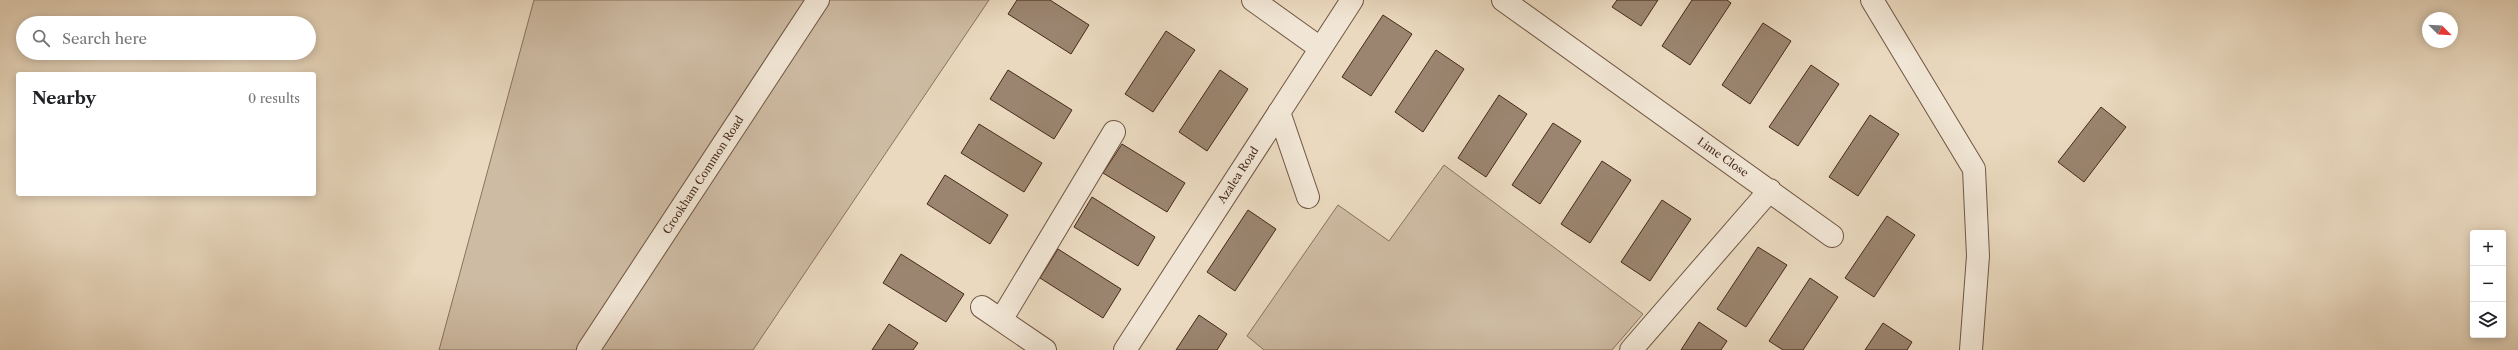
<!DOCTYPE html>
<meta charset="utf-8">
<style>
:root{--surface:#fff;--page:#f2f2f2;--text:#202124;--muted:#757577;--line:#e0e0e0}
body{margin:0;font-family:"Libre Caslon Text",serif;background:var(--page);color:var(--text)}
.controls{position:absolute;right:12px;bottom:12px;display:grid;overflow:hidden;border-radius:4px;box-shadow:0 2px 10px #0003}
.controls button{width:36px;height:36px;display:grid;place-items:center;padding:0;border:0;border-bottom:1px solid var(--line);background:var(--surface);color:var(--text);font:20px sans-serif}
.compass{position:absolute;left:2422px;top:12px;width:36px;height:36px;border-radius:50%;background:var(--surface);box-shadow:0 2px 10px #0003;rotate:114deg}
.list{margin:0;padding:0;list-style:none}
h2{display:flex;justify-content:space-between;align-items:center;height:52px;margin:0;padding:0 16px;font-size:17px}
h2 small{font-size:13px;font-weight:400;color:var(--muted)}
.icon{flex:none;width:22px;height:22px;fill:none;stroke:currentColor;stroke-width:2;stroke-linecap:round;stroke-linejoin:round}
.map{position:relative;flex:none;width:2518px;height:350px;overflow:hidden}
.search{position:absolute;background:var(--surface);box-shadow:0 2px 10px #0003;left:16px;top:16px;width:300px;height:44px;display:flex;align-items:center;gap:10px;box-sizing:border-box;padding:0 14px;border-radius:22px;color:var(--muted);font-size:15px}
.panel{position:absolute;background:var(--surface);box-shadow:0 2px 10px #0003;left:16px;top:72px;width:300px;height:124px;border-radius:4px}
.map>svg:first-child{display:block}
</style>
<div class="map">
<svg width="2518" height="350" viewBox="0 0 2518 350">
<rect width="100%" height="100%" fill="#ead9bf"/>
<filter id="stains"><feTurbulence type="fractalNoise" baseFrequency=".005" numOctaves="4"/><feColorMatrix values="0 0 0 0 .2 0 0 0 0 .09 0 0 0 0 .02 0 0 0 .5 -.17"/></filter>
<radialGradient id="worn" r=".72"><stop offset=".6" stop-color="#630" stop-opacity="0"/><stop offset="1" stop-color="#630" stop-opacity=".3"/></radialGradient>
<path fill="#cebba3" stroke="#8a725e" d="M534 0H989L753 350H439Z
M1444 165 1643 314 1612 350H1264L1247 336 1338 205 1389 241Z"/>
<path fill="#9b8570" stroke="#46291a" d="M1017 0H1050L1089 25 1071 54 1008 14Z
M1617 0H1658L1641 26 1612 7Z
M1692 0H1727L1731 3 1690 65 1662 46Z
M1383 15 1412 34 1371 96 1342 77Z
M1763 23 1791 41 1750 104 1722 85Z
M1166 31 1195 50 1153 112 1125 94Z
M1436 50 1464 69 1423 132 1395 112Z
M1811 65 1839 84 1798 146 1769 127Z
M1008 70 1072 110 1054 139 990 99Z
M1220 70 1248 89 1207 151 1179 132Z
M1499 95 1527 114 1486 177 1458 158Z
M2101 107 2126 127 2084 182 2058 162Z
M1870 115 1899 134 1858 196 1829 177Z
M1553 123 1581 141 1540 204 1512 185Z
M979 124 1042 163 1024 192 961 153Z
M1122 144 1185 183 1167 212 1103 173Z
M1602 161 1631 180 1590 243 1561 224Z
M945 175 1008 215 990 244 927 204Z
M1092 197 1155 237 1138 266 1074 227Z
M1662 200 1691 219 1650 281 1621 262Z
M1248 210 1276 229 1235 291 1207 272Z
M1887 216 1915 235 1874 297 1845 278Z
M1758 247 1787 265 1746 327 1717 309Z
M1058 249 1121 289 1103 318 1040 278Z
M901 254 964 294 946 322 883 283Z
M1810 278 1838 297 1803 350H1783L1769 341Z
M1199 315 1227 334 1217 350H1176Z
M1699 322 1727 341 1721 350H1681Z
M1883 323 1912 342 1907 350H1865Z
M889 324 918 343 913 350H872Z"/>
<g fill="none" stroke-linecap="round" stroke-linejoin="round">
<defs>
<path id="minor" d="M1253 0 1320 48
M1503 0 1832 236
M1872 0 1974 169 1978 256 1971 350
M1279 112 1308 197
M982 307 1045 350
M1001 320 1114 132
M588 350 818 0
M1125 350 1352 0
M1631 350 1770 190"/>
</defs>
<use href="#minor" stroke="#6f5543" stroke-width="24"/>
<use href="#minor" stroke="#f1e6d5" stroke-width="22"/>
</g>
<g text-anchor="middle" stroke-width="3" stroke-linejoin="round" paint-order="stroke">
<g font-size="11" fill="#46291a" stroke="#f1e6d5">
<text transform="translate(1723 157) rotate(35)" y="4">Lime Close</text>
<text transform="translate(703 175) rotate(-57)" y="4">Crookham Common Road</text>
<text transform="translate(1238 175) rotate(-57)" y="4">Azalea Road</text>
</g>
</g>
<rect width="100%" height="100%" filter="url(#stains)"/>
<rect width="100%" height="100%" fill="url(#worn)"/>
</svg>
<div class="controls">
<button>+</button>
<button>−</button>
<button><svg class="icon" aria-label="layers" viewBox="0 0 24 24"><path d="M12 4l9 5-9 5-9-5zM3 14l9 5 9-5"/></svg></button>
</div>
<svg class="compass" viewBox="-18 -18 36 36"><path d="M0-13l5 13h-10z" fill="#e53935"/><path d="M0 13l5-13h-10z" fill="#757577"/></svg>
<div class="search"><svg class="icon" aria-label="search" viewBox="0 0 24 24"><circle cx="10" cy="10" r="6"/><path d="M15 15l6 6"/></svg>Search here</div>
<section class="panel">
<h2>Nearby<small>0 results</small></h2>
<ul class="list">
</ul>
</section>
</div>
